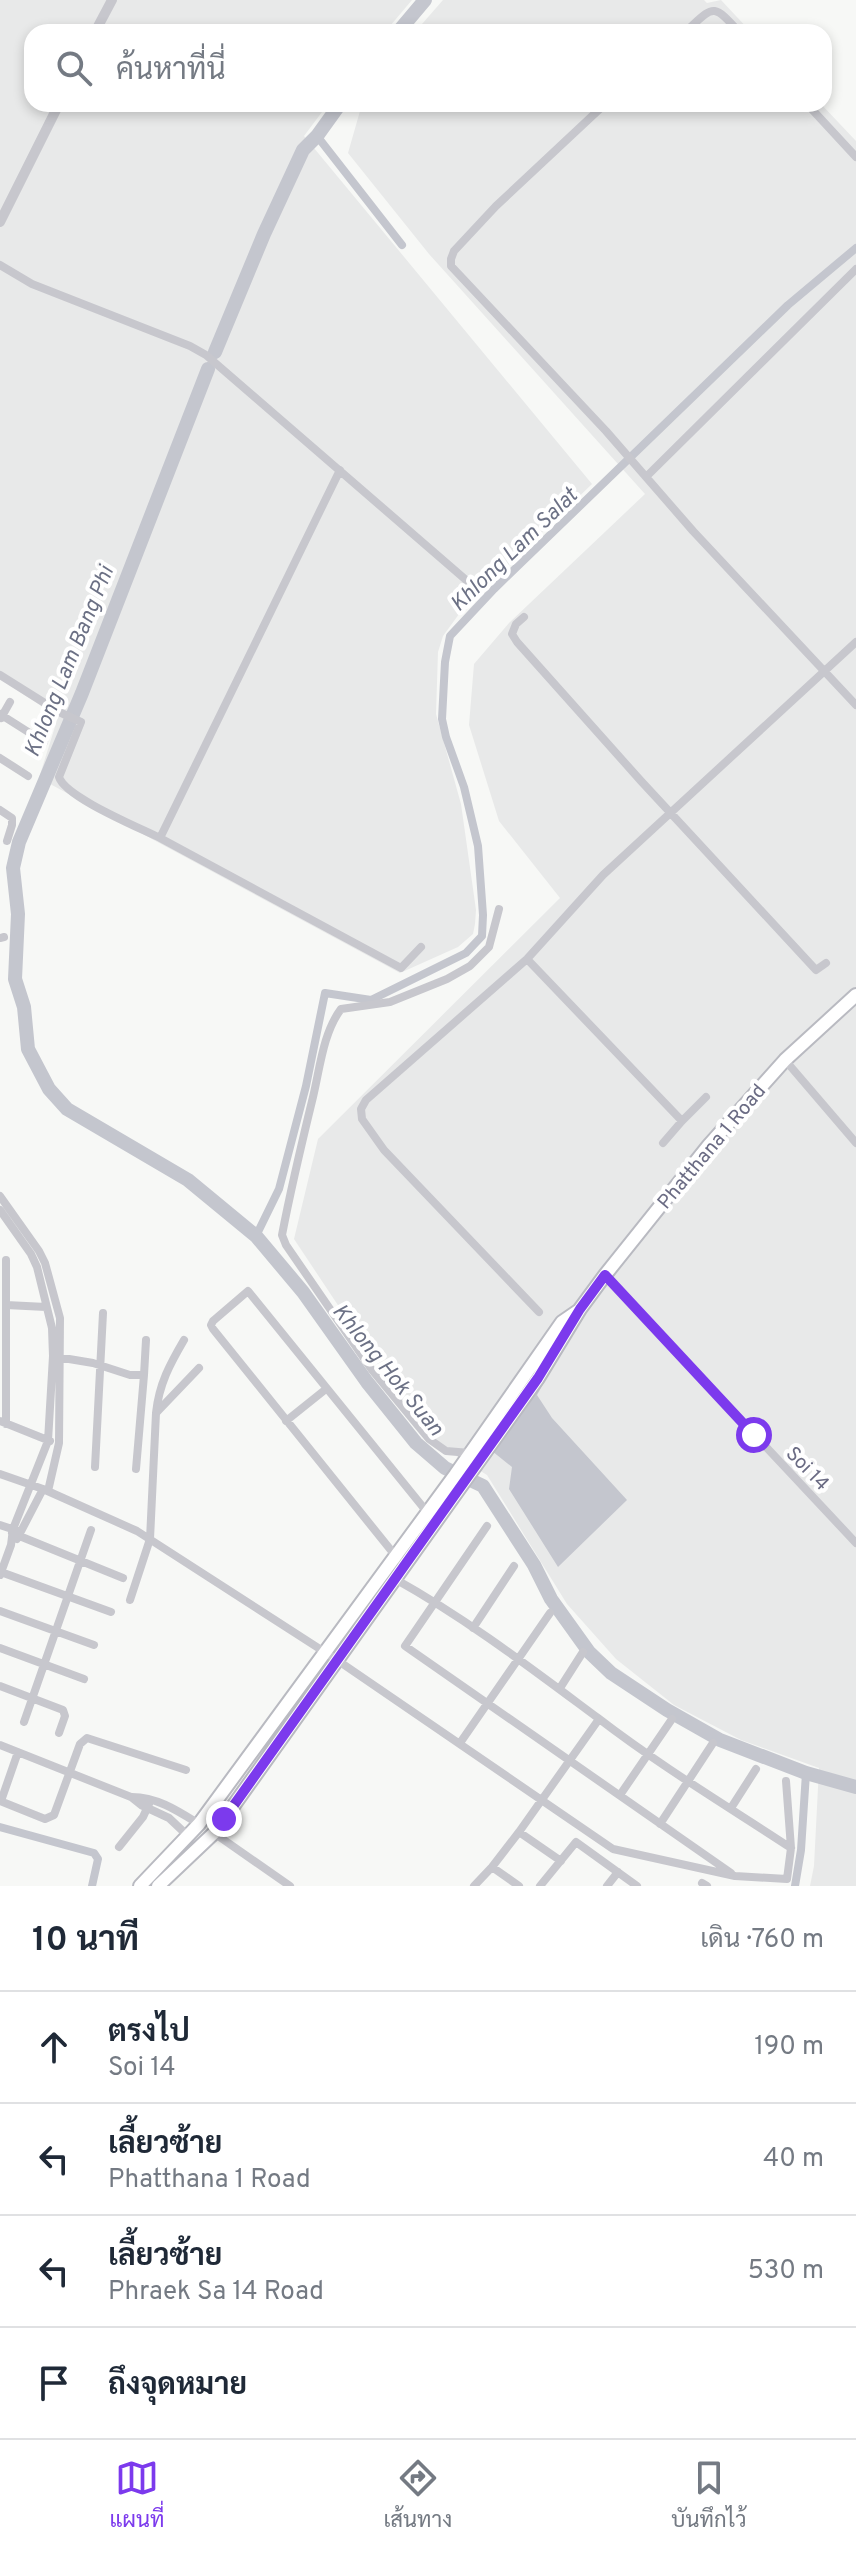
<!DOCTYPE html>
<html lang="th">
<meta charset="utf-8">
<style>
:root{--surface:#fff;--page:#f2f2f3;--text:#1f2937;--muted:#747a83;--line:#e0e1e3;--accent:#7c3aed}
body{margin:0;font-family:Overpass,Sarabun,sans-serif;background:var(--page);color:var(--text)}
.stop{position:absolute;width:24px;height:24px;margin:-18px;border:6px solid #7c3aed;border-radius:50%;background:#fff}
.stop.end{background:#7c3aed;border-color:#fff;box-shadow:0 2px 8px #0008}
.list{margin:0;padding:0;list-style:none}
h2{display:flex;justify-content:space-between;align-items:center;height:104px;margin:0;padding:0 32px;font-size:34px}
h2 small{font-size:26px;font-weight:400;color:var(--muted)}
.list li{display:grid;grid-template-columns:52px 1fr auto;gap:24px;align-items:center;box-sizing:border-box;height:112px;padding:0 32px;border-top:2px solid var(--line)}
.list b{display:block;font-size:30px;white-space:nowrap}
.list p{margin:0;font-size:26px;white-space:nowrap;color:var(--muted)}
.list em{font-size:26px;font-style:normal;color:var(--muted)}
.icon{flex:none;width:44px;height:44px;fill:none;stroke:currentColor;stroke-width:2;stroke-linecap:round;stroke-linejoin:round}
.map{position:relative;flex:none;width:856px;height:1886px;overflow:hidden}
.search{position:absolute;background:var(--surface);box-shadow:0 4px 12px #0003;left:24px;right:24px;top:24px;height:88px;display:flex;align-items:center;gap:20px;box-sizing:border-box;padding:0 28px;border-radius:24px;color:var(--muted);font-size:30px}
.sheet{height:552px;background:var(--surface)}
nav{display:flex;justify-content:space-around;align-items:center;box-sizing:border-box;height:112px;border-top:2px solid var(--line);background:var(--surface);font-size:22px;color:var(--muted)}
nav a{display:grid;justify-items:center;gap:4px}
nav .on{color:var(--accent)}
.map>svg:first-child{display:block}
</style>
<div class="map">
<svg width="856" height="1886" viewBox="0 0 856 1886">
<rect width="100%" height="100%" fill="#f7f8f6"/>
<path fill="#e8e9e9" d="M0 0H412L385 32H32V104H328L304 136 592 484 462 610 443 636 438 652 436 714 461 804 476 910 475 924 473 934 458 947 400 973 39 778 58 717 0 679Z
M443 0H704L707 3 721 0 751 32H415Z
M362 104H821L856 141V1886H810L814 1866 819 1768 741 1740 674 1705 616 1659 567 1604 487 1475 445 1449 419 1423 383 1373 294 1239 318 1139 560 898 499 821 469 725 474 664 509 623 645 494 429 254 348 153Z"/>
<path fill="#c4c6ce" d="M547 1377 537 1395 552 1418 627 1500 558 1567 509 1489 512 1467 492 1451Z"/>
<g fill="none" stroke-linecap="round" stroke-linejoin="round">
<path stroke="#c4c6ce" stroke-width="8" d="M317 136 402 245
M256 1236 279 1189 306 1086 325 993 371 1000 466 953 482 936 483 915 478 846 464 787 446 737 442 719 445 662 450 636 494 589 788 305 856 248
M0 1827 94 1853 98 1859 92 1886
M795 1886 801 1850 806 1773"/>
<path stroke="#c4c6ce" stroke-width="14" d="M398 32 425 0
M215 352 264 234 303 150 317 136 340 104
M208 369 82 693 19 842 13 868 18 914 15 979 24 1007 28 1049 49 1089 67 1109 188 1180 256 1236 303 1292 367 1382 416 1443 445 1468 483 1486 534 1565 551 1599 589 1652 611 1673 667 1710 720 1740 806 1773 856 1787"/>
<defs>
<path id="secondary" d="M140 1886 199 1824 455 1475 562 1322 578 1311
M158 1886 214 1833 538 1378 580 1309 605 1275 709 1145 785 1060 856 995"/>
</defs>
<use href="#secondary" stroke="#b9bac1" stroke-width="16"/>
<path stroke="#c7c7cd" stroke-width="8" d="M685 32C714 6 712 2 739 32
M605 104 496 206 454 251 451 259V266L606 431 693 531 856 705
M807 104 856 157
M0 265 32 284 190 346 206 355 473 586
M647 476 856 269
M524 617 516 624 512 634 517 642 641 781 816 970 826 963
M0 675 59 712 81 722 59 777C65 797 138 827 160 838L340 470
M0 714 44 742
M1 718 10 702
M0 758 28 776
M0 810 12 818V825L7 841
M160 838 401 968 421 947
M0 938 4 937
M527 959 682 1121 706 1097
M785 1060 856 1143
M663 1143 682 1121
M0 1196 39 1251 45 1263 60 1318 59 1443 48 1491
M0 1210 31 1254 37 1267 52 1328 53 1356 48 1441 13 1529 11 1545 0 1575
M605 1275 856 1543
M6 1305 46 1307
M539 1312 384 1150 362 1119 361 1109 366 1100 527 959 603 875 856 642
M57 1357 93 1363 130 1375H144L136 1469
M144 1375 146 1340
M156 1413C159 1384 170 1364 184 1340
M0 1421 50 1441
M286 1421 326 1389
M6 1424V1260
M470 1453 446 1451 429 1439 372 1370 286 1245 282 1235C291 1188 302 1142 313 1097 320 1068 323 1033 341 1009L390 1002 447 979 470 966 489 947 499 909
M95 1467 103 1313
M0 1474 43 1489 137 1531 337 1660 613 1849 735 1876 787 1879 791 1848 786 1781
M0 1525 18 1531
M487 1526 405 1646 731 1873
M12 1533 123 1578
M17 1539 43 1489
M398 1559 213 1329 211 1325 213 1321 248 1291 427 1512
M1 1572 111 1612
M395 1579C467 1619 532 1669 598 1718 659 1765 727 1806 791 1848
M130 1600 150 1539 156 1413 199 1368
M0 1611 94 1645
M473 1628 514 1566
M0 1648 84 1679
M0 1686 63 1710 65 1716 59 1733
M560 1688 583 1652
M24 1722 91 1530
M460 1743 550 1613
M0 1745 131 1797 141 1805 169 1818 187 1835
M620 1795 672 1719
M132 1797C157 1797 178 1811 199 1824
M0 1801 45 1819 54 1815 80 1744 87 1738 186 1770
M1 1801 18 1752
M731 1808 756 1769
M660 1824 713 1743
M519 1832 561 1861
M214 1833 290 1886
M119 1847 143 1817 149 1804
M492 1867 519 1886
M702 1883 707 1886
M474 1886 492 1867 519 1832 599 1719
M540 1886 576 1842 637 1886
M607 1886 618 1872"/>
<path stroke="#c7c7cd" stroke-width="10" d="M95 32 112 0
M0 222 59 104"/>
<use href="#secondary" stroke="#fff" stroke-width="12"/>
</g>
<g fill="none" stroke-linecap="round" stroke-linejoin="round">
<path stroke="#7c3aed" stroke-width="10" d="M224 1819 538 1378 580 1309 605 1275 754 1435"/>
</g>
<g text-anchor="middle" stroke-width="8" stroke-linejoin="round" paint-order="stroke">
<g font-size="20" fill="#6b6c84" stroke="#fff">
<text transform="translate(711 1146) rotate(-50)" y="7">Phatthana 1 Road</text>
<text transform="translate(808 1468) rotate(46)" y="7">Soi 14</text>
</g>
<g font-size="22" font-style="italic" fill="#6c7185" stroke="#fff">
<text transform="translate(513 549) rotate(-44)" y="8">Khlong Lam Salat</text>
<text transform="translate(68 661) rotate(-68)" y="8">Khlong Lam Bang Phi</text>
<text transform="translate(389 1369) rotate(51)" y="8">Khlong Hok Suan</text>
</g>
</g>
</svg>
<div class="stop" style="left:754px;top:1435px"></div>
<div class="stop end" style="left:224px;top:1819px"></div>
<div class="search"><svg class="icon" aria-label="search" viewBox="0 0 24 24"><circle cx="10" cy="10" r="6"/><path d="M15 15l6 6"/></svg>ค้นหาที่นี่</div>
</div>
<section class="sheet">
<h2>10 นาที<small>เดิน · 760 m</small></h2>
<ul class="list">
<li><svg class="icon" aria-label="ahead" viewBox="0 0 24 24"><path d="M12 20V5M6 11l6-6 6 6"/></svg><div><b>ตรงไป</b><p>Soi 14</p></div><em>190 m</em></li>
<li><svg class="icon" aria-label="left" viewBox="0 0 24 24"><path d="M17 20v-9H6M10 6l-5 5 5 5"/></svg><div><b>เลี้ยวซ้าย</b><p>Phatthana 1 Road</p></div><em>40 m</em></li>
<li><svg class="icon" aria-label="left" viewBox="0 0 24 24"><path d="M17 20v-9H6M10 6l-5 5 5 5"/></svg><div><b>เลี้ยวซ้าย</b><p>Phraek Sa 14 Road</p></div><em>530 m</em></li>
<li><svg class="icon" aria-label="arrive" viewBox="0 0 24 24"><path d="M6 21V4h12l-3 4 3 4H6"/></svg><div><b>ถึงจุดหมาย</b></div></li>
</ul>
</section>
<nav>
<a class="on"><svg class="icon" aria-label="map" viewBox="0 0 24 24"><path d="M3 6l6-2 6 2 6-2v14l-6 2-6-2-6 2zM9 4v14M15 6v14"/></svg>แผนที่</a>
<a><svg class="icon" aria-label="directions" viewBox="0 0 24 24"><path d="M12 3l9 9-9 9-9-9zM9 14v-3h6M13 9l2 2-2 2"/></svg>เส้นทาง</a>
<a><svg class="icon" aria-label="saved" viewBox="0 0 24 24"><path d="M7 4h10v16l-5-4-5 4z"/></svg>บันทึกไว้</a>
</nav>
